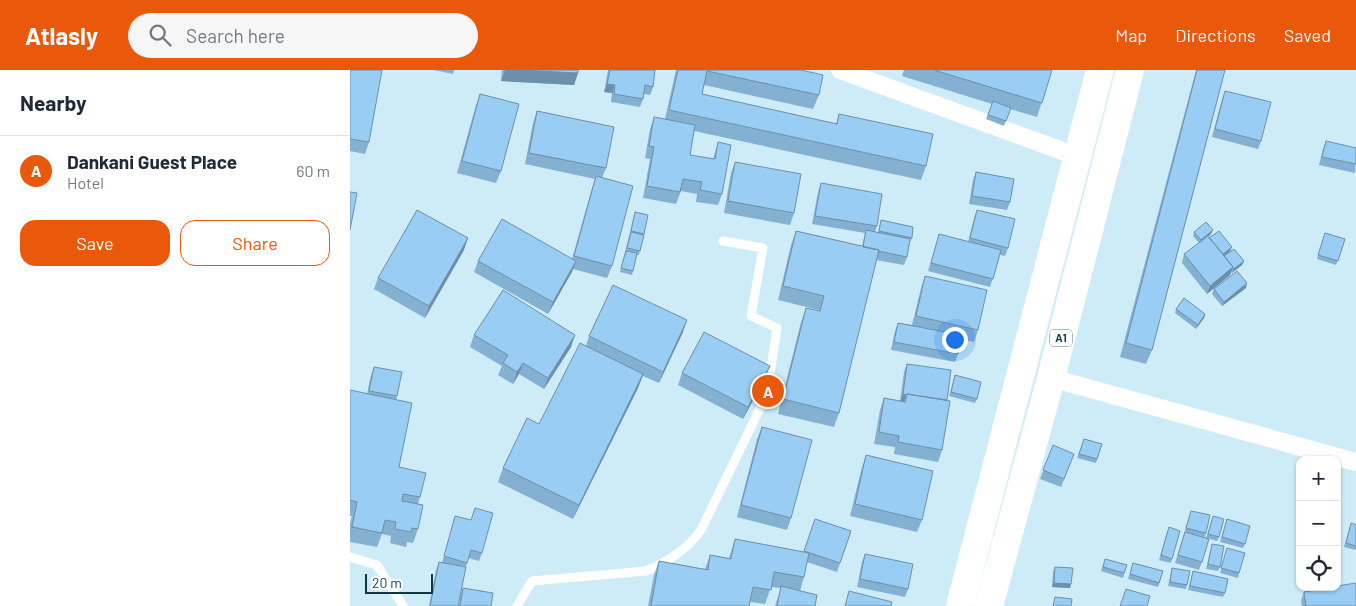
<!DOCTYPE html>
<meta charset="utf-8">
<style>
:root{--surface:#fff;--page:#f6f6f7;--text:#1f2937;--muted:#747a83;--line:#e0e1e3;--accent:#ea580c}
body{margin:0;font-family:Barlow,sans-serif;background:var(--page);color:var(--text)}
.controls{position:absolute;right:15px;bottom:15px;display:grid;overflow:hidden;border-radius:10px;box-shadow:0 1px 4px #0004}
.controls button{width:45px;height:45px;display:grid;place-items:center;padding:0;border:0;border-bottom:1px solid var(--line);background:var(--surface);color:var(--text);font:25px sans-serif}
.scale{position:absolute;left:15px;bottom:12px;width:68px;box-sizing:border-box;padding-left:5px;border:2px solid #143842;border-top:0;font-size:14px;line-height:18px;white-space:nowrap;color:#143842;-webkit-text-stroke:4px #fff;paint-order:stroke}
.you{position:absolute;left:604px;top:269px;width:18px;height:18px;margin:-12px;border:4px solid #fff;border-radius:50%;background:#1a73e8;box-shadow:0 0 0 8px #1a73e833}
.badge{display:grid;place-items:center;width:32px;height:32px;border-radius:50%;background:var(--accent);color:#fff;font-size:16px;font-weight:700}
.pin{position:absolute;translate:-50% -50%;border:2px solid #fff;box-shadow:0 1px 5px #0006}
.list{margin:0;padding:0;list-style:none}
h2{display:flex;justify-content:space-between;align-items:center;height:65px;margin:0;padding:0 20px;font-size:21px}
h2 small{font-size:16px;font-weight:400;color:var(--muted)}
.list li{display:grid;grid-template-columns:32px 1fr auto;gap:15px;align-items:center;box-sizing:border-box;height:70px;padding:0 20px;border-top:1px solid var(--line)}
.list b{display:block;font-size:19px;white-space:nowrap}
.list p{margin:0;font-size:16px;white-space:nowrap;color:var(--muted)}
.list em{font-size:16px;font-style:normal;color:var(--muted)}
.actions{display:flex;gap:10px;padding:15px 20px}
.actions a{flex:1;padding:11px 0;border:1px solid var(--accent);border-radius:15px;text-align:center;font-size:18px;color:var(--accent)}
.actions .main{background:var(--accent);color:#fff}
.icon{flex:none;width:28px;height:28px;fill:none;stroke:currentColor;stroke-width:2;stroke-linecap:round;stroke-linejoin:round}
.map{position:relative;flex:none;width:1006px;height:536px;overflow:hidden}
header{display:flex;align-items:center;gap:30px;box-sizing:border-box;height:70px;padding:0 25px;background:var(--accent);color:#fff}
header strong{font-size:24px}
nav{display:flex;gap:28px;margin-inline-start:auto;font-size:18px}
.search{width:350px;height:45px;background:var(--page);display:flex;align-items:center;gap:12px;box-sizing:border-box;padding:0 18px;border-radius:28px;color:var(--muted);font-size:19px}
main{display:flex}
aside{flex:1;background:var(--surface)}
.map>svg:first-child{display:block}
</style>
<header>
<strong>Atlasly</strong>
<div class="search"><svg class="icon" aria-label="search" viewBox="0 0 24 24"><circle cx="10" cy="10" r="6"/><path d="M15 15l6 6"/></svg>Search here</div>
<nav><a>Map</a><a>Directions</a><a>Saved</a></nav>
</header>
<main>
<aside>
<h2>Nearby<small></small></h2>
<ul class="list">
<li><span class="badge">A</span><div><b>Dankani Guest Place</b><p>Hotel</p></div><em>60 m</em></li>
</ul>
<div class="actions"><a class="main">Save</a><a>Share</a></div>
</aside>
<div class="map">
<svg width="1006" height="536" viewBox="0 0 1006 536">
<rect width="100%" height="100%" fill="#ceecf7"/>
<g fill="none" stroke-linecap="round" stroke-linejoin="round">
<path stroke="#fff" stroke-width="9" d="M0 487 27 495 53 536
M167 536 182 511 296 501C316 493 339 478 351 460L417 324 427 258 401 246 413 178 373 171"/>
<path stroke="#fff" stroke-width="18" d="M490 0 729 87
M701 308 1006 392"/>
<path stroke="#fff" stroke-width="28" d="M610 536 750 0
M639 536 701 308 780 0"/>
</g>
<path fill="#84b0d1" d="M0 0 19 72 15 84 0 81Z
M84 0H104L103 4Z
M152 0H228V3L224 15 151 11Z
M258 0H305L303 17 300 25 294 24 293 29 290 37 261 32 262 23 254 22Z
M326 0H451L469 25 463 39 354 15 352 24 486 54 489 44 576 96 571 110 344 61 340 85 363 89 368 72 372 124 368 135 346 132 347 124 331 121 326 134 293 128 300 89 295 88 300 59 304 47 315 49Z
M554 0H702L687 47 660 39 654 56 636 49 642 34 552 6Z
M846 0H875L802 280 796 294 770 287Z
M875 21 911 71 908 79 862 67 872 29Z
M130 24 151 101 146 113 107 103 126 35Z
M187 41 256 98 252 108 262 196 257 208 223 199 198 244 124 202 128 191 222 189 242 118 245 109 175 94 183 53Z
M976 71 1006 78 1005 103 969 95 973 79Z
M385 92 444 143 440 155 374 143 381 103Z
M626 102 660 132 657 140 619 134 623 110Z
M471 113 527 156 525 162H528L531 150 562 168 560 172 557 187 554 195 526 190 489 343 484 357 428 344 451 252 456 238 469 241V240L428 230 441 175 446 161 512 176 515 163 462 154 468 122Z
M627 140 658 178 655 186 650 185 640 217 578 201 589 164 618 172 624 148Z
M285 142 294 164 290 181 289 185H287L282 205 270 202Z
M844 162 861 164 858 167 859 168 882 177 880 181 894 191 892 195 882 203 881 202 880 205 857 224 832 193 834 184 849 173 843 166Z
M975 163 995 169 986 195 967 189Z
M114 180 75 248 24 219 28 208Z
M575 206 628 260 624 272 611 269 608 284 605 292 541 280 545 261 548 253 562 255 571 218Z
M896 218 872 236 862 224 864 219Z
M826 239 855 244 854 248 846 259 825 243Z
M333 262 309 313 293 306 288 318 223 449 148 412 153 398 189 354 236 276 239 266Z
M124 265 221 277 194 319 169 304 163 314 148 305 152 296 120 277Z
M557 294 597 330 592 380 588 392 544 384 545 377 524 374 530 340 534 328 550 331 554 302Z
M420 296 415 308 393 349 328 315 332 303Z
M24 297 47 326 46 330 49 397 70 427 68 434V459L63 473 57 472 56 477 40 473 41 466 32 464 27 477 0 472V454L2 446H0V320L17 324 21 305Z
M605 305 627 329 625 333 599 326Z
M412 357 441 448 437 460 387 447 407 369Z
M734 369 752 374 746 393 727 388Z
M703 375 724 384 711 417 690 409Z
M516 385 572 450 567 462 500 446 512 397Z
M125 438 132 483 129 491 118 488 116 497 108 536H79L86 500 89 492 92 493 105 446 121 450Z
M841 441 856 463 855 467 843 464 856 468 862 450 869 467 867 471 857 468 852 492 849 500 825 493Z
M877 449 895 474 893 478 870 472Z
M1001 453 1006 455V480L994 477Z
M501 461 487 502 457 492 454 507 450 521 465 536H425L431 518 421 517 415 534 400 532 399 536H298L304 505 309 491 355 499 360 485 379 488 385 469 454 482Z
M817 462 822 489 821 493 809 490Z
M862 474 870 497 868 501 856 499Z
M877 478 889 503 888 508 870 503Z
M515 484 558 519 555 527 507 517 512 492Z
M755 489 777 495 773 508 751 501Z
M783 493 813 501 808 517 778 509Z
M705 497 720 518 702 517 703 501Z
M822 498 837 515 836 519 818 516Z
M843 501 875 523 873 527 838 520Z
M113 518 141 536H109L110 527Z
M954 522 1006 536H952L951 530Z"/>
<path fill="#6c90aa" d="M155 0H169L228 3 224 15 151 11Z
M257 14 265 15 262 23 254 22Z
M863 160 861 164 850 174 851 170Z
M118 168 114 180 75 248 79 236Z
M882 177 880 181 870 189 872 185Z
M226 191 222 202 198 244 203 232Z
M894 191 892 195 882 203 884 199Z
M883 197 880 205 857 224 860 216Z
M897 213 896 218 872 236 874 232Z
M855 244 854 248 846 259 848 255Z
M337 250 333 262 309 313 313 302Z
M225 265 221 277 194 319 198 308Z
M173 293 169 304 163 314 167 302Z
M420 296 415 308 393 349 398 337Z
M293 304 288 318 223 449 229 435Z
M553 324 556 325 553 333H550Z
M704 513 721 514 720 518 702 517Z"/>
<path fill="#9acdf3" stroke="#6c90aa" d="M0 0H32L19 72 0 69Z
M169 0H228V3Z
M260 0H305L303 17 295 15 293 29 264 24 265 15 257 14Z
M328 0H451L473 5 469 25 357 1 352 24 487 54 489 44 583 64 576 96 319 40Z
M584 0H702L692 33Z
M847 0H875L802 280 776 273Z
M875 21 921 32 911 71 865 59Z
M130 24 169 34 151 101 112 91Z
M643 31 661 38 656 51 638 45Z
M187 41 264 57 256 98 179 83Z
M304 47 345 55 340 85 365 89 368 72 381 75 372 124 350 120 352 112 333 109 330 122 297 116 304 77 299 76Z
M976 71 1006 78V94L972 87Z
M385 92 451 104 444 143 378 131Z
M626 102 664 109 660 132 622 126Z
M246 106 283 116 262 196 224 186Z
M471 113 532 124 527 156 465 146Z
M0 122 7 123 0 160Z
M67 140 118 168 79 236 28 208Z
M627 140 665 149 658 178 620 168Z
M285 142 298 145 294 164 281 161Z
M152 149 226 191 203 232 128 191Z
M531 150 563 157 562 168 529 161Z
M856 152 863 160 851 170 844 162Z
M516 160 560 169 557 187 528 181 529 180 513 177Z
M446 161 529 180 489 343 433 329 456 238 470 241 474 226 433 216Z
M869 161 882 177 873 184 859 168Z
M281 162 294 165 290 181 277 178Z
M975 163 995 169 988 191 968 185Z
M589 164 651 180 643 209 581 193Z
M858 166 883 197 860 216 834 184Z
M884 179 894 191 884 199 883 198V197L874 186Z
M276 181 287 183 283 201 271 198Z
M887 201 897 213 874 232 864 219Z
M575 206 637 220 628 260 566 246Z
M263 215 337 250 313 302 239 266Z
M153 220 225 265 198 308 173 293 167 302 153 293 158 285 124 265Z
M834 228 855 244 848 255 826 239Z
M548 253 611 265 608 284 544 272Z
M354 262 420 296 398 337 332 303Z
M230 273 293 304 229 435 153 398 177 348 189 354Z
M557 294 601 300 597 330 557 324 556 325 553 324Z
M24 297 52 302 47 326 19 321Z
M605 305 631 312 627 329 601 322Z
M0 320 62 333 49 397 76 403 70 427 53 424 52 431 73 435 68 459 62 458 61 462 45 459 46 452 35 450 32 463 2 457 7 432 0 430Z
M557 324 600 331 592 380 548 372 549 366 529 362 534 328 555 332Z
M412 357 462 370 441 448 391 435Z
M734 369 752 374 747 389 729 384Z
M703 375 724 384 714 409 693 400Z
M516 385 583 401 572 450 505 434Z
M125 438 143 443 132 483 121 480 117 493 94 486 105 446 121 450Z
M841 441 860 445 856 463 836 458Z
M863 446 874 449 869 467 858 464Z
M465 449 501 461 490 493 454 481Z
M877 449 900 456 895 474 872 467Z
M1001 453 1006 455V476L996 473Z
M819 457 830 461 822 489 811 485Z
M835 462 859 469 852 492 828 485Z
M385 469 459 483 454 507 424 502 421 520 403 517 399 536H301L309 491 358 500 360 485 381 489Z
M862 474 874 476 870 497 858 494Z
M877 478 895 483 889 503 871 498Z
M515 484 563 494 558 519 510 509Z
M755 489 777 495 774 503 753 497Z
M89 492 116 497 108 536H80Z
M783 493 813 501 809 513 780 504Z
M705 497 723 498 721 514 704 513Z
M822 498 840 501 837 515 820 512Z
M843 501 878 509 875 523 840 516Z
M1006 513V536H956L954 522 980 517H987V516Z
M431 516 467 525 465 536H427Z
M113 518 143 523 141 536H110Z
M776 519 800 526 797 536H770Z
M499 521 542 532 541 536H495Z
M705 527 722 529 721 536H703Z"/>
<g text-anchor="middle" stroke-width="4" stroke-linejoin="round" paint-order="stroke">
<rect fill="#fff" stroke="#5a747b" stroke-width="1" x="700" y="259.5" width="22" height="17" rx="4"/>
<g font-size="11" font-weight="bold" fill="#143842">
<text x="711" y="272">A1</text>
</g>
</g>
</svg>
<div class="controls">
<button>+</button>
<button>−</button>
<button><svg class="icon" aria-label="locate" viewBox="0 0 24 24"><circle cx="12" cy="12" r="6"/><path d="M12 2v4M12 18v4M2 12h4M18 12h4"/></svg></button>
</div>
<div class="scale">20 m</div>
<div class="you"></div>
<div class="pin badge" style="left:418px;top:321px">A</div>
</div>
</main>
